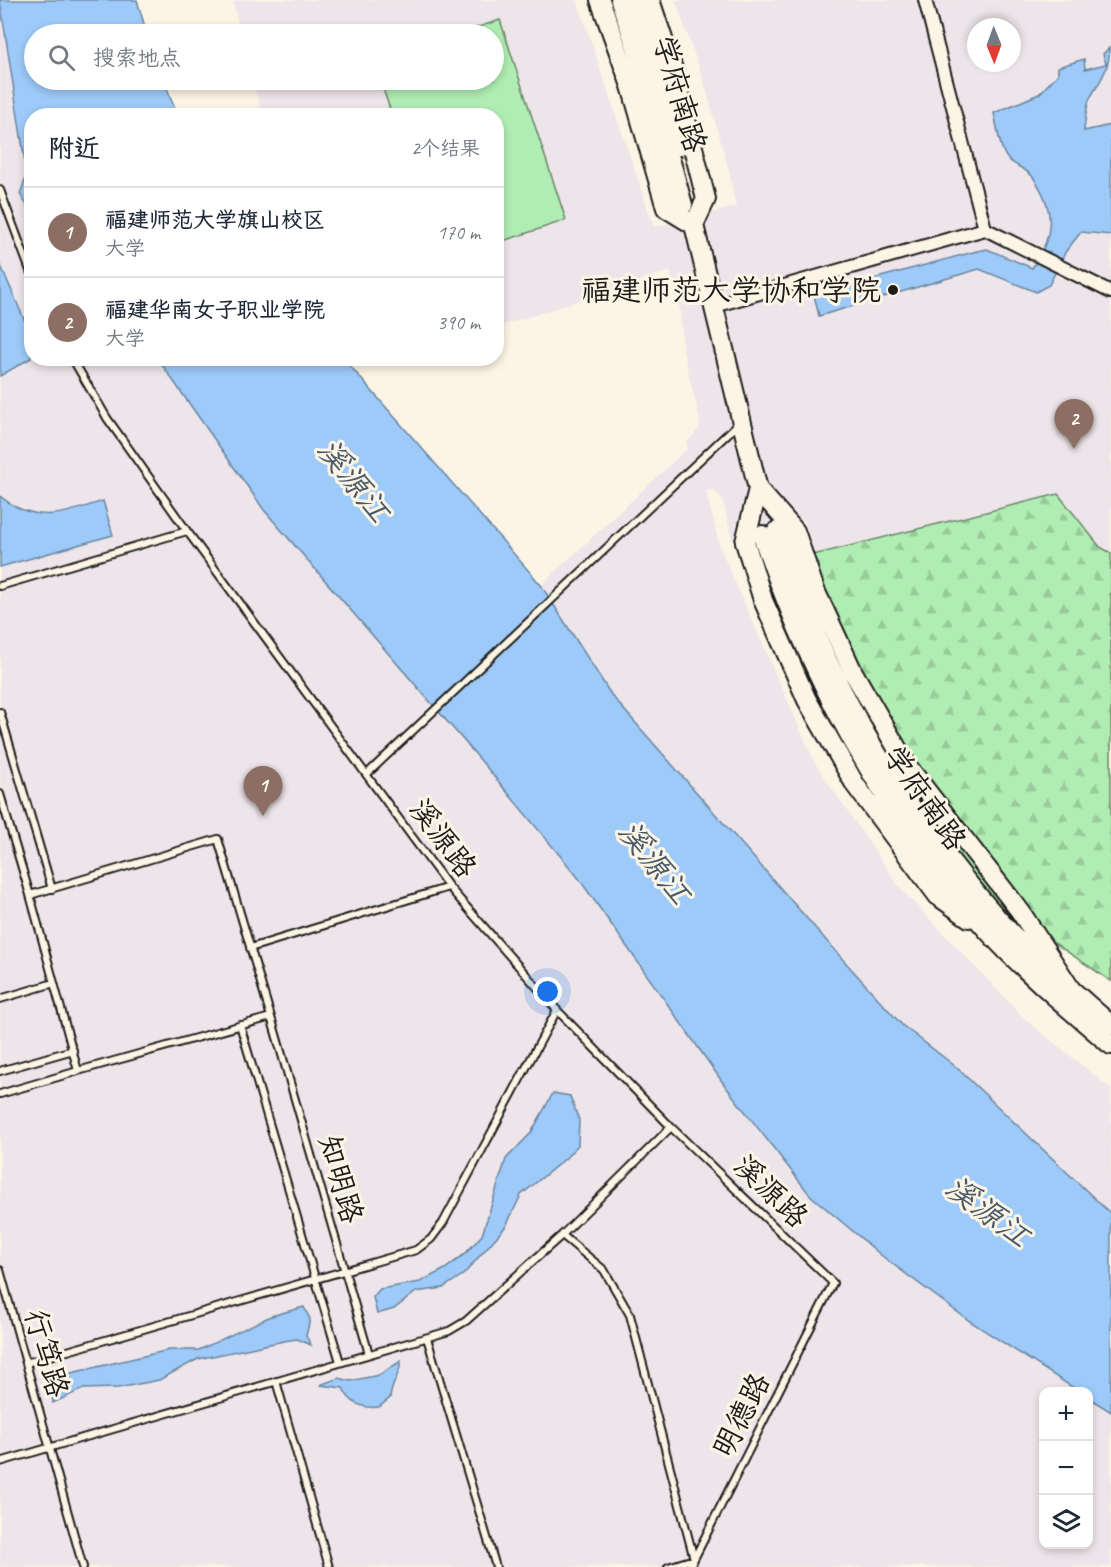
<!DOCTYPE html>
<html lang="zh">
<meta charset="utf-8">
<style>
:root{--surface:#fff;--page:#f2f2f3;--text:#1f2937;--muted:#747a83;--line:#e0e1e3;--accent:#d93025}
body{margin:0;font-family:Caveat,"LXGW WenKai TC",sans-serif;background:var(--page);color:var(--text)}
.controls{position:absolute;right:18px;bottom:18px;display:grid;overflow:hidden;border-radius:12px;box-shadow:0 3px 9px #0003}
.controls button{width:54px;height:54px;display:grid;place-items:center;padding:0;border:0;border-bottom:2px solid var(--line);background:var(--surface);color:var(--text);font:30px sans-serif}
.compass{position:absolute;left:967px;top:18px;width:54px;height:54px;border-radius:50%;background:var(--surface);box-shadow:0 3px 9px #0003;rotate:179deg}
.you{position:absolute;left:548px;top:992px;width:21px;height:21px;margin:-15px;border:4px solid #fff;border-radius:50%;background:#1a73e8;box-shadow:0 0 0 9px #1a73e833}
.badge{display:grid;place-items:center;width:39px;height:39px;border-radius:50%;background:var(--accent);color:#fff;font-size:20px;font-weight:700}
.pin{position:absolute;translate:-50% -50px;filter:drop-shadow(0 2px 3px #0008)}
.pin::after{content:'';position:absolute;top:32px;width:21px;height:18px;background:inherit;clip-path:polygon(0 0,100% 0,50% 100%)}
.list{margin:0;padding:0;list-style:none}
h2{display:flex;justify-content:space-between;align-items:center;height:78px;margin:0;padding:0 24px;font-size:26px}
h2 small{font-size:20px;font-weight:400;color:var(--muted)}
.list li{display:grid;grid-template-columns:39px 1fr auto;gap:18px;align-items:center;box-sizing:border-box;height:90px;padding:0 24px;border-top:2px solid var(--line)}
.list b{display:block;font-size:22px;white-space:nowrap}
.list p{margin:0;font-size:20px;white-space:nowrap;color:var(--muted)}
.list em{font-size:20px;font-style:normal;color:var(--muted)}
.icon{flex:none;width:33px;height:33px;fill:none;stroke:currentColor;stroke-width:2;stroke-linecap:round;stroke-linejoin:round}
.map{position:relative;flex:none;width:1111px;height:1567px;overflow:hidden}
.search{position:absolute;background:var(--surface);box-shadow:0 3px 9px #0003;left:24px;top:24px;width:480px;height:66px;display:flex;align-items:center;gap:15px;box-sizing:border-box;padding:0 21px;border-radius:33px;color:var(--muted);font-size:22px}
.panel{position:absolute;background:var(--surface);box-shadow:0 3px 9px #0003;left:24px;top:108px;width:480px;height:258px;border-radius:24px}
.map>svg:first-child{display:block}
</style>
<div class="map">
<svg width="1111" height="1567" viewBox="0 0 1111 1567">
<defs>
<pattern id="forest-firs" width="22" height="20" patternUnits="userSpaceOnUse" patternTransform="scale(1.5)"><rect width="22" height="20" fill="#b0edb3"/><path d="M5 1l3.5 6h-7zM16 11l3.5 6h-7z" fill="#97cb99"/></pattern>
</defs>
<rect width="100%" height="100%" fill="#fcf5e5"/>
<filter id="ink" filterUnits="userSpaceOnUse"><feTurbulence type="fractalNoise" baseFrequency=".0167" numOctaves="2"/><feDisplacementMap in="SourceGraphic" scale="12" xChannelSelector="R" yChannelSelector="G"/><feConvolveMatrix kernelMatrix="1 2 1 2 8 2 1 2 1" color-interpolation-filters="sRGB"/></filter>
<g filter="url(#ink)">
<path fill="#ede5e9" fill-rule="evenodd" d="M238 0H577L654 227 736 207 728 167 702 76 675 0H1111V553L1100 547 1058 494 813 555 804 519 732 540 723 501 714 490 706 491 720 548 816 765 901 889 1025 1019 1111 1089V1214L955 1066 902 1025 612 696 541 585 688 448 686 443 699 429 700 421 683 350 680 309 670 271 497 327 496 116 263 115 252 80H494V34H241L233 2ZM976 27H1012V63H976Z
M0 1 27 175 20 194 31 212 32 358 158 359 264 510 477 756 577 876 726 1087 810 1195 972 1323 1078 1391 1044 1392V1544H1088L1089 1398 1111 1412V1567H0Z"/>
<path fill="url(#forest-firs)" stroke="#668468" stroke-width="1.5" d="M1058 494 1100 547 1111 553V981L993 902 891 773 826 642 813 555Z"/>
<path fill="#b0edb3" stroke="#668468" stroke-width="1.5" d="M500 20 566 220 497 243 496 116 392 115 380 80H494V34H457Z"/>
<path fill="#9dcaf8" stroke="#6984a0" stroke-width="1.5" d="M0 0H137L147 34H34V80H164L177 115 32 116 31 212 20 194 27 175Z
M1109 48C1111 67 1099 83 1090 98 1086 107 1085 121 1084 131L1111 125V235L1081 232 1066 251 1049 285 1036 292 979 269 819 316 814 295 977 251 987 249 1032 268C1054 237 1056 210 1033 177 1027 169 1014 166 1007 158 999 148 997 125 994 113L1039 94 1058 74V67L1084 59 1085 69 1106 64 1103 54Z
M0 264 31 335V358L0 376Z
M158 359H344L541 585 612 696 846 963 902 1025 955 1066 1111 1214V1412L1089 1398 1088 1392 1078 1391 968 1320 882 1256 810 1195 726 1087 577 876 477 756 264 510Z
M0 496C36 526 65 513 103 501L113 535 0 567Z
M553 1093 570 1096 579 1120 578 1145 566 1158 521 1195 506 1226 464 1274 443 1288 416 1292 394 1309 377 1314 373 1297 380 1289 420 1282 445 1269 466 1253 482 1235 506 1159 531 1133Z
M304 1307 310 1319 306 1336 311 1345 297 1339 284 1341 198 1359 159 1380 118 1388 83 1389 53 1403 51 1389 63 1375 169 1350H199L271 1316Z
M401 1361C400 1375 391 1384 390 1398L379 1407C363 1409 349 1403 343 1388L320 1385 339 1378 350 1381 379 1375Z"/>
<g fill="none" stroke-linecap="round" stroke-linejoin="round">
<defs>
<path id="lane" d="M0 190 32 276
M72 358 107 418 187 531
M0 586 187 531 449 887 557 1010 671 1127 833 1283 690 1567
M0 712 52 889
M367 774 739 423
M0 794 30 895
M218 839 271 1017 78 1071 30 895Z
M250 948 449 887
M0 999 54 983
M271 1017 369 1354
M240 1025 340 1362
M0 1071 73 1050
M0 1094 78 1071
M562 1235 604 1270 630 1315 694 1559 668 1567
M0 1270 83 1567
M427 1338 496 1567
M26 1363 416 1250 431 1239 443 1223 557 1010
M276 1381 329 1567
M0 1462 449 1331 466 1321 562 1235 671 1127"/>
<path id="street" d="M925 0 985 229
M714 306 985 229 1111 292"/>
<path id="secondary" d="M600 0 631 86 666 208 694 225
M620 0 649 84 683 205
M635 0 645 25 680 146
M650 0 674 72 706 199 694 225 758 489 795 531 815 590 853 672 908 767 1020 911 1072 991
M758 489 745 542 763 600 807 700 856 786 938 896 969 918
M777 531C824 679 896 801 998 919 1032 957 1073 991 1111 1025
M762 535C811 680 885 816 988 931 1025 972 1069 1009 1111 1045"/>
</defs>
<use href="#lane" stroke="#1c1c1c" stroke-width="10"/>
<use href="#street" stroke="#1c1c1c" stroke-width="16"/>
<use href="#secondary" stroke="#1c1c1c" stroke-width="22"/>
<use href="#lane" stroke="#fcf5e5" stroke-width="6"/>
<use href="#street" stroke="#fcf5e5" stroke-width="12"/>
<use href="#secondary" stroke="#fcf5e5" stroke-width="18"/>
</g>
</g>
<circle fill="#1c1c1c" stroke="#fcf5e5" stroke-width="2" cx="893" cy="290" r="6"/>
<g text-anchor="middle" stroke-width="6" stroke-linejoin="round" paint-order="stroke">
<g font-size="30" fill="#1c1c1c" stroke="#fcf5e5">
<text transform="translate(680 94) rotate(74)" y="10">学府南路</text>
<text transform="translate(925 798) rotate(55)" y="10">学府南路</text>
<text transform="translate(443 838) rotate(53)" y="10">溪源路</text>
<text transform="translate(341 1179) rotate(74)" y="10">知明路</text>
<text transform="translate(771 1191) rotate(44)" y="10">溪源路</text>
<text transform="translate(47 1353) rotate(74)" y="10">行笃路</text>
<text transform="translate(741 1415) rotate(-63)" y="10">明德路</text>
</g>
<g font-size="30" fill="#1c1c1c" stroke="#fcf5e5" text-anchor="end">
<text x="881" y="300">福建师范大学协和学院</text>
</g>
<g font-size="32" font-style="italic" fill="#495969" stroke="#fcf5e5">
<text transform="translate(354 480) rotate(52)" y="11">溪源江</text>
<text transform="translate(655 862) rotate(52)" y="11">溪源江</text>
<text transform="translate(988 1211) rotate(37)" y="11">溪源江</text>
</g>
</g>
</svg>
<div class="controls">
<button>+</button>
<button>−</button>
<button><svg class="icon" aria-label="layers" viewBox="0 0 24 24"><path d="M12 4l9 5-9 5-9-5zM3 14l9 5 9-5"/></svg></button>
</div>
<svg class="compass" viewBox="-18 -18 36 36"><path d="M0-13l5 13h-10z" fill="#e53935"/><path d="M0 13l5-13h-10z" fill="#747a83"/></svg>
<div class="you"></div>
<div class="pin badge" style="left:263px;top:816px;background:#8d6e63">1</div>
<div class="pin badge" style="left:1074px;top:449px;background:#8d6e63">2</div>
<div class="search"><svg class="icon" aria-label="search" viewBox="0 0 24 24"><circle cx="10" cy="10" r="6"/><path d="M15 15l6 6"/></svg>搜索地点</div>
<section class="panel">
<h2>附近<small>2个结果</small></h2>
<ul class="list">
<li><span class="badge" style="background:#8d6e63">1</span><div><b>福建师范大学旗山校区</b><p>大学</p></div><em>170 m</em></li>
<li><span class="badge" style="background:#8d6e63">2</span><div><b>福建华南女子职业学院</b><p>大学</p></div><em>390 m</em></li>
</ul>
</section>
</div>
